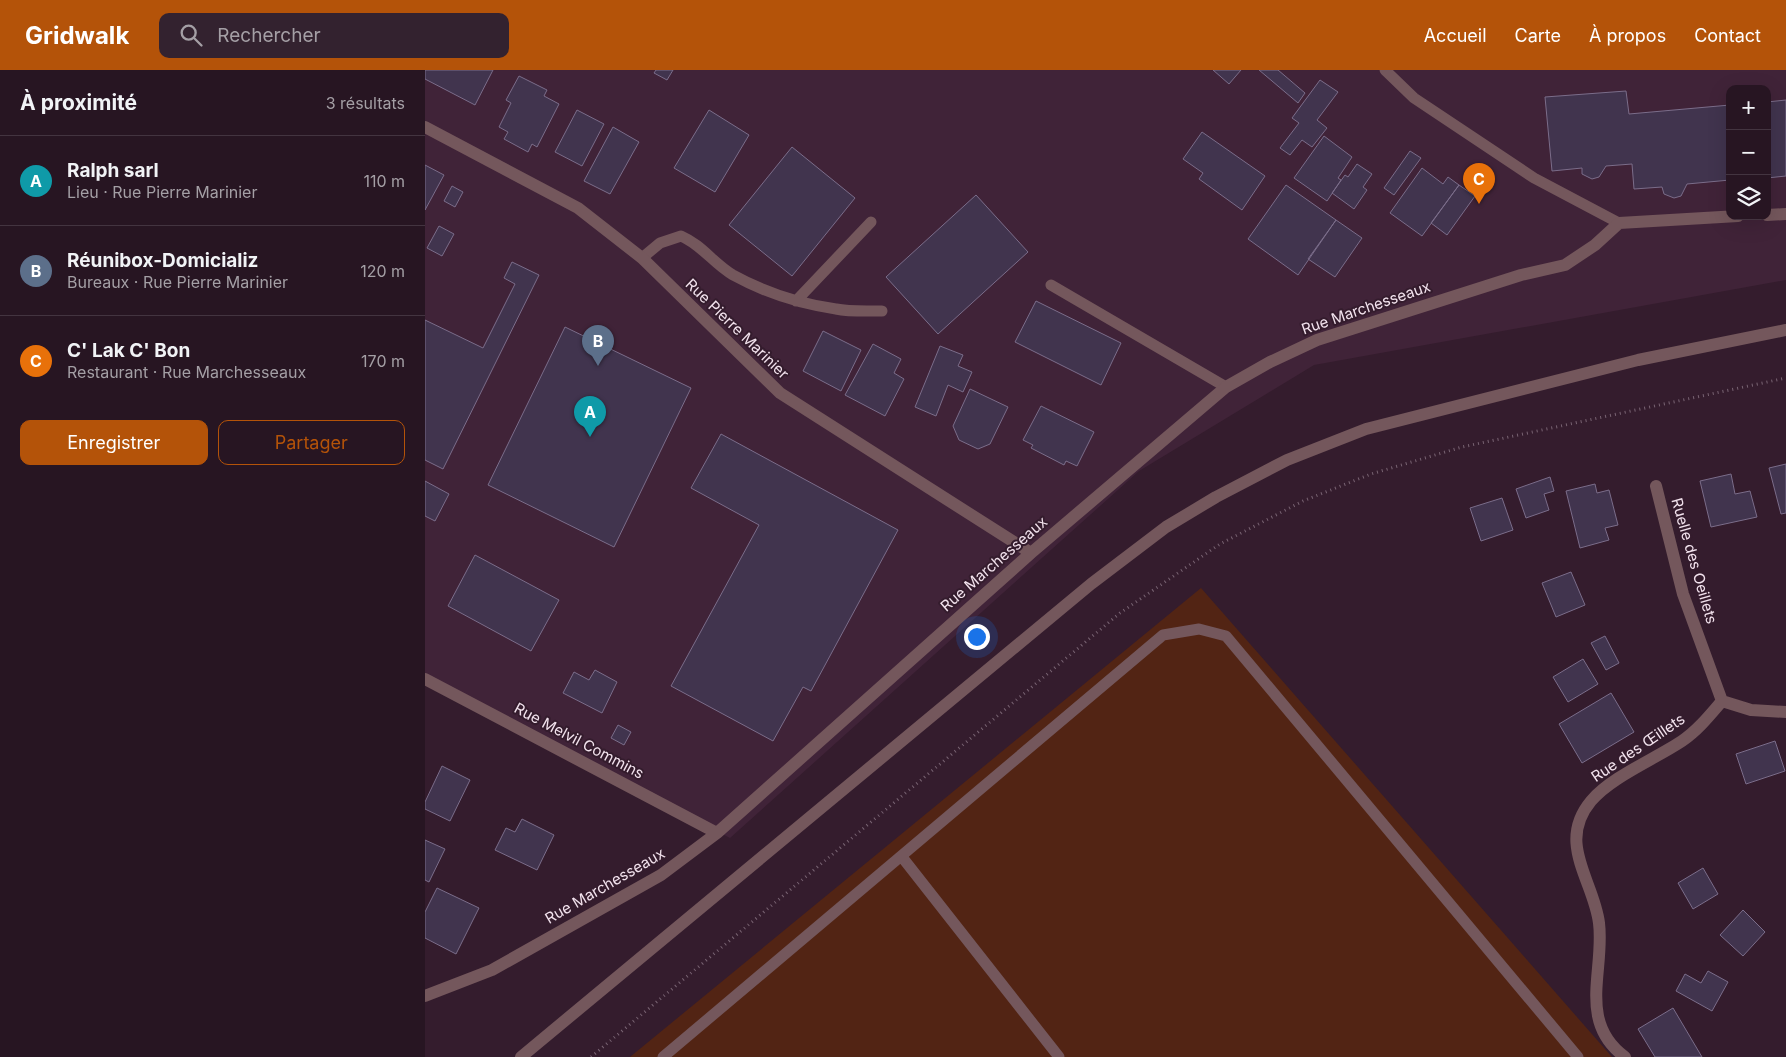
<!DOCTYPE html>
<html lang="fr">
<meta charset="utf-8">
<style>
:root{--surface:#271522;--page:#33222f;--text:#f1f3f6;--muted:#a49fa5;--line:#433440;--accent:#b45309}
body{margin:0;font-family:Inter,sans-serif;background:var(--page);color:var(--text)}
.controls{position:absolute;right:15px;top:15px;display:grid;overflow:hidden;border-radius:10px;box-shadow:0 5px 20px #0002}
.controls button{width:45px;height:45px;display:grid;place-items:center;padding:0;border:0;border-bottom:1px solid var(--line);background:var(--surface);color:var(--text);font:25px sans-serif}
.you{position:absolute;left:551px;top:566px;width:18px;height:18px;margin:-12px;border:4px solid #fff;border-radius:50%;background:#1a73e8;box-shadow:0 0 0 8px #1a73e833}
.badge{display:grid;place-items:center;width:32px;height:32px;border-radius:50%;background:var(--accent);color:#fff;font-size:16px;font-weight:700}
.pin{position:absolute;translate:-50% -41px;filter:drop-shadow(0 1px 2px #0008)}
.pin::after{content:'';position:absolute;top:26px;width:18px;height:15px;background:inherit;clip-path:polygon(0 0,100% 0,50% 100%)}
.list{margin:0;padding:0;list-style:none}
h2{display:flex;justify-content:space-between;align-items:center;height:65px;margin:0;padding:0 20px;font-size:21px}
h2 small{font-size:16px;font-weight:400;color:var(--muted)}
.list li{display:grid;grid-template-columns:32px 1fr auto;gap:15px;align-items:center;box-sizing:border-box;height:90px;padding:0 20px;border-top:1px solid var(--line)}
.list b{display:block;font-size:19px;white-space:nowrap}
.list p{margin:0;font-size:16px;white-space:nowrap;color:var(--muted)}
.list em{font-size:16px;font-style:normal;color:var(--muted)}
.actions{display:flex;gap:10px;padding:15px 20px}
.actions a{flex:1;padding:11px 0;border:1px solid var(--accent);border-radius:10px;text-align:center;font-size:18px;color:var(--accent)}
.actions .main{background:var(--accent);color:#fff}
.icon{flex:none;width:28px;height:28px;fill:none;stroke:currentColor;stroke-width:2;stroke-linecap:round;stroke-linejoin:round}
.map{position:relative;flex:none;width:1361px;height:987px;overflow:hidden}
header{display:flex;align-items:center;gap:30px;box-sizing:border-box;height:70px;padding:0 25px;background:var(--accent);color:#fff}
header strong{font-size:24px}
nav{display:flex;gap:28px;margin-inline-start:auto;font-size:18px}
.search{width:350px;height:45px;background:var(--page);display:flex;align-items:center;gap:12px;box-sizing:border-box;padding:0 18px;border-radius:10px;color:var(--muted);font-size:19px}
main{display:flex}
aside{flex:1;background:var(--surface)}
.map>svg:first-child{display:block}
</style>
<header>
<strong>Gridwalk</strong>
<div class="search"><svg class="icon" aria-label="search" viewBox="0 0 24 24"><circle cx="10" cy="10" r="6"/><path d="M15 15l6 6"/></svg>Rechercher</div>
<nav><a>Accueil</a><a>Carte</a><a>À propos</a><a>Contact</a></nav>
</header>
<main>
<aside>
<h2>À proximité<small>3 résultats</small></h2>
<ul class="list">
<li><span class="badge" style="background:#0f9aa8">A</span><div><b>Ralph sarl</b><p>Lieu · Rue Pierre Marinier</p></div><em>110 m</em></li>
<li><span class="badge" style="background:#5c6f8a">B</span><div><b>Réunibox-Domicializ</b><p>Bureaux · Rue Pierre Marinier</p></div><em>120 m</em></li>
<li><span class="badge" style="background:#e8710a">C</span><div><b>C' Lak C' Bon</b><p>Restaurant · Rue Marchesseaux</p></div><em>170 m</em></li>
</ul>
<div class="actions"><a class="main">Enregistrer</a><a>Partager</a></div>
</aside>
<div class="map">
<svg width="1361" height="987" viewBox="0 0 1361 987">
<rect width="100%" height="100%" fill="#341c2d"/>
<path fill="#402338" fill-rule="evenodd" d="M0 0H1361V210L889 295 714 401 305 768 0 609ZM1305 19H1342V146H1305Z"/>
<path fill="#522414" d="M776 518 1187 987H205Z"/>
<path fill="#41344e" stroke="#7b6d8a" d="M0 0H68L50 35 0 9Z
M231 0H248L242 10 229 3Z
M788 0H816L804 14Z
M834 0H853L880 23 873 33Z
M94 6 122 20 119 26 134 34 112 77 107 74 103 82 79 69 83 62 74 57 86 33 81 30Z
M895 10 913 22 892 50 902 58 887 77 877 70 865 85 855 78 874 53 867 48Z
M1201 21 1204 44 1305 35V110L1262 114 1256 126 1249 128 1239 124 1237 117 1209 119 1207 94 1181 96 1174 107 1167 109 1157 104V98L1127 101 1120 27Z
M1361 30V106L1342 108V32Z
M152 40 179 54 157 96 130 82Z
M284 40 324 65 290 122 249 98Z
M188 57 214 72 185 124 159 111Z
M777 62 840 106 817 140 774 109 778 103 758 89Z
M899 66 927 87 913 108 916 110 902 131 869 108Z
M367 77 430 128 367 206 304 155Z
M985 81 996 88 969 125 959 118Z
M932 94 947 104 938 117 942 120 929 139 907 123 920 105 923 107Z
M0 95 19 105 0 140Z
M997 98 1018 114 1023 107 1034 115 997 166 965 143Z
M861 115 911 150 873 205 823 169Z
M1034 115 1050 126 1022 165 1006 153Z
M27 116 38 122 30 137 19 131Z
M551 125 603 182 513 264 461 207Z
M911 150 937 168 910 207 883 189Z
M14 156 29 164 17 186 2 178Z
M87 192 114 205 18 399 0 390V250L58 278 90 214 79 208Z
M611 231 696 273 676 315 590 272Z
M140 257 266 318 189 477 63 415Z
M398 261 436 280 416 321 378 301Z
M448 274 476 289 469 303 479 309 460 346 420 325Z
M515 276 538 285 533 296 547 302 538 322 523 315 511 346 490 337Z
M545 319 583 337 565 374 553 379 534 370 528 356Z
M616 336 669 362 652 396 641 391 639 395 606 378 608 375 598 370Z
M296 364 473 460 386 621 378 617 348 671 246 616 334 455 266 418Z
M1361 394V443L1356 444 1344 398Z
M1306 404 1310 424 1325 421 1332 447 1286 457 1275 411Z
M1125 407 1129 421 1119 424 1124 440 1101 448 1091 419Z
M0 411 24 424 10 451 0 446Z
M1170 414 1172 423 1184 420 1193 455 1180 458 1184 470 1155 478 1141 421Z
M1077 428 1088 460 1056 471 1045 438Z
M50 485 134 530 106 581 23 536Z
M1146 502 1160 535 1131 547 1117 513Z
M1180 566 1194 593 1181 600 1166 573Z
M1158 589 1173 614 1143 632 1128 607Z
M170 600 192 612 177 643 138 623 149 602 164 610Z
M1186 623 1209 662 1157 693 1134 654Z
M193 655 206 662 199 675 186 668Z
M1350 671 1360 701 1321 714 1311 684Z
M17 696 45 710 25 751 0 739V732Z
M97 749 129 765 112 800 70 780 81 758 90 762Z
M0 770 20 779 4 812 0 810Z
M1278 798 1293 824 1268 839 1253 813Z
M12 818 54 838 31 884 0 868V842Z
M1318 840 1340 862 1318 886 1295 865Z
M1283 901 1303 912 1287 941 1251 921 1260 904 1276 913Z
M1248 938 1277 987H1230L1213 959Z"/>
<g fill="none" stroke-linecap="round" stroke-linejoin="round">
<path stroke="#796473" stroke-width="3" stroke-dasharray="1 4" stroke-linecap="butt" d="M166 987 695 543 795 474 878 431 946 404 1037 377 1361 308"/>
<path stroke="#74575c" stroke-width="11" d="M960 0 989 28 1109 108 1194 153
M217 188 235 173 256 166C277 175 289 194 308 205 339 222 376 234 411 239 425 242 442 241 457 241
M626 215 801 317
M371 231 446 152
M477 787 634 987
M238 987 738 565 774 559 801 566 1153 987"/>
<path stroke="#74575c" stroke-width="12" d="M0 57 153 138 217 188 355 323 606 483
M1342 145 1361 144
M1231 416 1258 524 1297 631
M0 609 292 763
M0 926 67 900 236 805 292 763 606 483 801 317 845 292 892 270 1096 205 1140 195 1170 175 1194 153 1313 146
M1200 987C1152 952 1180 900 1174 853 1169 811 1131 773 1166 731 1186 707 1230 689 1257 671 1273 660 1285 645 1297 631L1326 640 1361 642"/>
<path stroke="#74575c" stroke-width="12" d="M96 987 666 514 741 457 791 427 862 390 941 359 1213 290 1361 260"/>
</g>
<g text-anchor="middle" stroke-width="4" stroke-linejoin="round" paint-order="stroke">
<g font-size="15" fill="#f2e2ed" stroke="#341c2d">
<text transform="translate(941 238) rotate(-19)" y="5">Rue Marchesseaux</text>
<text transform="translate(312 259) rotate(44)" y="5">Rue Pierre Marinier</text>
<text transform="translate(1269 491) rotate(74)" y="5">Ruelle des Oeillets</text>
<text transform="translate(569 494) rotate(-41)" y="5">Rue Marchesseaux</text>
<text transform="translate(154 671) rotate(28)" y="5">Rue Melvil Commins</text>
<text transform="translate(1213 678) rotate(-34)" y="5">Rue des Œillets</text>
<text transform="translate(180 816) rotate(-30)" y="5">Rue Marchesseaux</text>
</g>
</g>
</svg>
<div class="controls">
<button>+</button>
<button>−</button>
<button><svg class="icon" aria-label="layers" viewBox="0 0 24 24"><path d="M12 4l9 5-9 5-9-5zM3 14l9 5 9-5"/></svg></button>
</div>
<div class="you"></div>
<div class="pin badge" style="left:165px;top:367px;background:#0f9aa8">A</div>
<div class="pin badge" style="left:173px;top:296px;background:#5c6f8a">B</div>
<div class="pin badge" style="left:1054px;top:134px;background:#e8710a">C</div>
</div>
</main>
